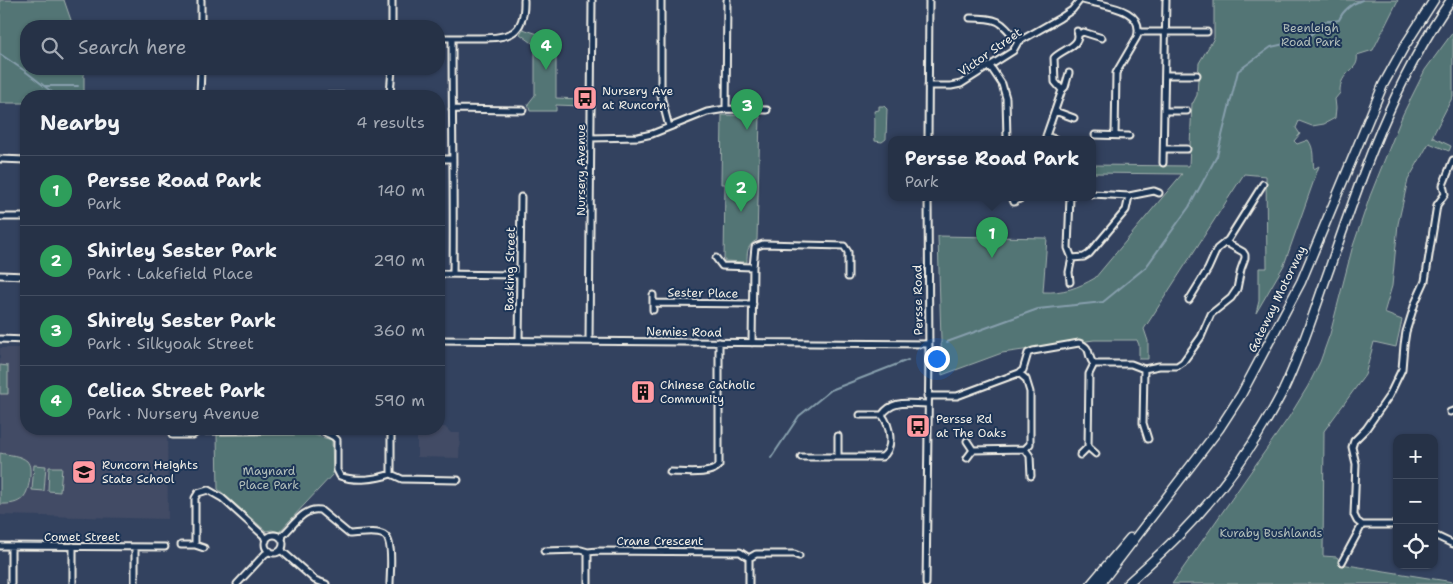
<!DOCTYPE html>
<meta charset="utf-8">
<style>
:root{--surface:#263247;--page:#323e52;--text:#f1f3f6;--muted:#a4aab4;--line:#424d60;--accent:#ff9aa2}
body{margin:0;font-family:"Shantell Sans",sans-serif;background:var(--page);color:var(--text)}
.controls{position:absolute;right:15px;bottom:15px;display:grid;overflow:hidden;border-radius:10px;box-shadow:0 1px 4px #0004}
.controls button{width:45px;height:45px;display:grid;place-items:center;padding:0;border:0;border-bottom:1px solid var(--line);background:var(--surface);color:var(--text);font:25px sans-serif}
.you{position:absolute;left:936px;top:358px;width:18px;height:18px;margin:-12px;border:4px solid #fff;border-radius:50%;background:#1a73e8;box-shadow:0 0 0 8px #1a73e833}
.badge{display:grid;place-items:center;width:32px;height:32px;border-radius:50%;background:var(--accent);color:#fff;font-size:16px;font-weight:700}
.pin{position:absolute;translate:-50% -41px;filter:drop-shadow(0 1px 2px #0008)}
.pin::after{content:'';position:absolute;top:26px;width:18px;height:15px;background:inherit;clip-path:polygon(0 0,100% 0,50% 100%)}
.popup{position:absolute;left:888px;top:136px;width:208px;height:65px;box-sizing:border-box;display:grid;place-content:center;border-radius:10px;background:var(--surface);filter:drop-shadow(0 1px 4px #0005);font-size:16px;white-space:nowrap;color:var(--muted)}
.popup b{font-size:19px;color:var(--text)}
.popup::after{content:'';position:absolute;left:50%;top:100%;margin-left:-10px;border:10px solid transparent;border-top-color:var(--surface)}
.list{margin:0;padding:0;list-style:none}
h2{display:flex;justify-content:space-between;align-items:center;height:65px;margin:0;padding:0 20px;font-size:21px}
h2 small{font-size:16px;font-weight:400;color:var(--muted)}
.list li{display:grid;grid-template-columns:32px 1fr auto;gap:15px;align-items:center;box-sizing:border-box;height:70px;padding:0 20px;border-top:1px solid var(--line)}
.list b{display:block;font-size:19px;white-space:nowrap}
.list p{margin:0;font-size:16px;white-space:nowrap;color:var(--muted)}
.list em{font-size:16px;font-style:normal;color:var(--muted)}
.icon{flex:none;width:28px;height:28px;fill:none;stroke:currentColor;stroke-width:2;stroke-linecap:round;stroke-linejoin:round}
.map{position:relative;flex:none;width:1453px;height:584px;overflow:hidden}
.search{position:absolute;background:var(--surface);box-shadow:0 1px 4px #0004;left:20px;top:20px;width:425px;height:55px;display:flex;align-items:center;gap:12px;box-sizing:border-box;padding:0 18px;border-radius:20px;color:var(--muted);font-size:19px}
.panel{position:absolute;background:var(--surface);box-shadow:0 1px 4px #0004;left:20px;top:90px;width:425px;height:345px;border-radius:20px}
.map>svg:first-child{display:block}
</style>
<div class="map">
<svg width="1453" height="584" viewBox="0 0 1453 584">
<rect width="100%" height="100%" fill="#33425f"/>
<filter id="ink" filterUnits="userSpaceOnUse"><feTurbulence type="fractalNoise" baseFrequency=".02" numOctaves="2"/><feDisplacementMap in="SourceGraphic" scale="10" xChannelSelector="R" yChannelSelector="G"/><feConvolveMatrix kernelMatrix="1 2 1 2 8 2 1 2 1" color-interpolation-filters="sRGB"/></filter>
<g filter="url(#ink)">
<path fill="#424b65" d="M0 348H26V429H167L168 519 0 515Z
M439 427H445L451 433H460L459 458 417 457V429H439Z"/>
<path fill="#527474" stroke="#a3b2ae" d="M0 0H64L73 26H26V69H84V96H26V103H0Z
M1214 0H1398L1373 50 1357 55C1360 72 1339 70 1340 93L1335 99 1336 108 1335 118 1324 124 1312 126 1299 121 1296 128 1300 134 1294 141 1297 144 1308 140C1315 149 1312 159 1314 169L1319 166 1284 265 1256 313 1259 301V268H1267L1266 176 1244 174 1144 329 1148 341V359H1139V345L1137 340H1094L1002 353 942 375 938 236 1047 238 1043 292C1063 293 1078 288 1095 278L1182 174 1092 173V165L1189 166 1192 103H1193L1197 95 1199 63 1214 38Z
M523 29 556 40V98L582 99V106L556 105V111H530L528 104 535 95V45L520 34Z
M1453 32V96L1432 137 1451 146 1449 151 1429 143 1408 180 1398 224 1392 286 1384 313 1402 320 1396 347 1374 342 1365 375 1324 431 1323 556 1337 557 1341 564 1453 582V584H1172L1289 417 1308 386 1320 362 1330 334 1352 249 1370 196 1403 114 1425 70Z
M879 106H884L887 109 886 139 882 142 875 141C874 130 876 122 874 111L879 110Z
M722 115 760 116 757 240C747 245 747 252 747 262L724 261 725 184H721Z
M0 365 8 366V394H0Z
M217 435H314L332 440 333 474 279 532 272 530 266 531 218 489Z
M0 453C9 455 20 455 27 461 31 466 30 471 30 476 28 497 22 505 0 504Z
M34 465 46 466 44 491 32 490Z
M49 467H62L60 492 48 491Z"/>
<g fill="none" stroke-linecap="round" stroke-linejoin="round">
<path stroke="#879fad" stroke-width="2" d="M1294 43C1302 41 1309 37 1315 31 1318 28 1319 24 1323 22 1328 20 1333 22 1339 20 1343 10 1351 4 1362 0
M0 54 25 71 57 96
M45 86H78
M947 342 1038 309 1103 302 1146 267 1189 207 1217 156 1238 71 1271 47 1289 43
M771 458 799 416 831 390 908 360"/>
<defs>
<path id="minor" d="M661 0V96L669 127
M1083 0C1102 6 1146 7 1137 37L1116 73 1115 135
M970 18C999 18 1000 20 1018 42
M201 26V0
M392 26V0
M1139 32H1207
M1079 34 1083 32 1102 38
M439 38C452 38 465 38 479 38 509 38 525 35 524 0
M452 38C452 117 454 195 453 274
M990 66 1002 84 1006 98 1007 139
M1165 75H1197
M928 86H951L961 84 1013 51 1018 42 1060 18 1072 10 1080 0
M1062 90 1065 87 1069 73
M200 96 201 69
M324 96H383L390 93 392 69
M452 109 523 110
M726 109 727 0
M1055 111 1074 118
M1164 111H1187
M1095 135 1129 136
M591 138 638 137 652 134 707 112 726 109 767 110
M928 139 929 0
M1055 139 1046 136 1062 90 1055 82 1054 58C1062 49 1083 46 1077 31
M1164 149H1187
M0 159 26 160
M439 159H453
M1163 163 1166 0
M1129 196 1154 191 1159 193
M1012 197 1014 202 1023 197
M1070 197 1068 248 1072 258 1069 272 1070 282
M0 217H26
M716 258 722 266 753 267
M1072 258 1084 257 1089 254 1126 210 1129 196 1092 194
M439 274 519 275
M0 275 26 276
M1189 300 1208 269 1217 249 1228 240 1263 184
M654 303 753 304
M653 310V295
M0 339 26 340
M439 340 929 344
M519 340 521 197
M589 341 592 0
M752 343 753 267 755 247 763 244 844 246 848 252V277
M1144 369 1143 423 1148 439
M927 396H957L1019 373 1023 370 1028 353 1033 351 1079 343C1093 348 1086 356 1094 364H1131L1144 369 1159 366H1177L1183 362 1201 337 1211 314 1231 298 1237 289 1241 269 1245 258V255L1243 252 1225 242
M1450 412 1453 411
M882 415C893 399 909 404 927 404
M199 429 204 431 312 430 318 429
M322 429C326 435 333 434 337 440V470L340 476C355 482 377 479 391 474L402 479 458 480
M172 435H193L201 429
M838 436V457
M967 441 973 450 967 458
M1088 447 1089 374 1094 364
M1025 449 1030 456 1031 476
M973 450 1025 449 1030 444V392L1026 379 1019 373
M1080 455 1088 447 1096 454
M801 457H882C895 448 890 425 882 415H860
M670 472C683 472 712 476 719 465V342
M391 474V429
M1397 525H1362L1357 521 1354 515 1356 464 1352 447 1354 441 1366 429 1389 396 1402 369 1404 345 1406 332 1415 303 1425 281 1437 205 1445 194 1443 185 1453 160
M1434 535 1453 544
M265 544a9 9 0 1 1 18 0a9 9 0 1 1-18 0Z
M282 540 283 535C294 525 304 507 320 510L349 534C359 534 375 530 384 535 394 540 390 573 390 584
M181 545H195L204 548
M195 545V498L198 493 208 490 222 498 264 536 266 541
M0 546 165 547
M282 548 283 552 315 580 326 584
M544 551 581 550 588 552 598 551 740 552 749 558V584
M749 558 756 554H794L799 556
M1342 562 1362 525
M11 584V546
M73 584V546
M135 584V547
M237 584 265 554 270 551
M588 584V552
M926 584 929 356 928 197"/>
<path id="highway" d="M1091 584 1130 538
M1100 584 1219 429 1241 395 1301 282 1383 85 1404 47 1434 0
M1127 584C1146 567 1165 550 1182 532 1223 490 1256 443 1283 391 1302 351 1315 309 1330 267 1362 174 1394 81 1451 0"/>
</defs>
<use href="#minor" stroke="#f4f1e8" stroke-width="9"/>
<use href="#highway" stroke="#f4f1e8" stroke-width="11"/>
<use href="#minor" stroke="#1d3557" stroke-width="5"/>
<use href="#highway" stroke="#1d3557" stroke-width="8"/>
</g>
</g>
<defs>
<symbol id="bus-square" viewBox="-11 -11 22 22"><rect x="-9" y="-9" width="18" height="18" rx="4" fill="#ff9aa2" stroke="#1d3557"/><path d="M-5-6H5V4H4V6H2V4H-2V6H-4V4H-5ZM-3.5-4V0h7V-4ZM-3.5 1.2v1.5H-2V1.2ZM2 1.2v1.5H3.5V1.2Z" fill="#111"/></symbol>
<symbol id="building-square" viewBox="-11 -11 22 22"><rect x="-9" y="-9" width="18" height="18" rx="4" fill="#ff9aa2" stroke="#1d3557"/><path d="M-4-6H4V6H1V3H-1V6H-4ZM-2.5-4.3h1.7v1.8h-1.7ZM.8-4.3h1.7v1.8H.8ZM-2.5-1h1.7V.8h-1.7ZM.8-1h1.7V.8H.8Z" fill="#111"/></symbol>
<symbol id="school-square" viewBox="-11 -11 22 22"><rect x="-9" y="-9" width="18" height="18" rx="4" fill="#ff9aa2" stroke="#1d3557"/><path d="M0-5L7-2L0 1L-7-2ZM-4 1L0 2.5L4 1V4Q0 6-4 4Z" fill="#111"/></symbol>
</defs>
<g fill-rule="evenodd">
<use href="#bus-square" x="571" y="84" width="28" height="28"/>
<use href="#building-square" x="629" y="378" width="28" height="28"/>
<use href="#bus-square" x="904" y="412" width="28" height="28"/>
<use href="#school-square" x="70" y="458" width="28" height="28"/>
</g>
<g text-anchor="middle" stroke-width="4" stroke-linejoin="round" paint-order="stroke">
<g font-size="12" fill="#b3bfba" stroke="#1d3557">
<text x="1311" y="32">Beenleigh<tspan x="1311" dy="14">Road Park</tspan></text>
<text x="269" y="475">Maynard<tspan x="269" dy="14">Place Park</tspan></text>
<text x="1271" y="537">Kuraby Bushlands</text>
</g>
<g font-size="12" fill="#f4f1e8" stroke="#1d3557">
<text transform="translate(990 52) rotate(-35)" y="4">Victor Street</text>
<text transform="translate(581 170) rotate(-90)" y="4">Nursery Avenue</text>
<text transform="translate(510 269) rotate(-89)" y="4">Basking Street</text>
<text transform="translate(703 293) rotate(1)" y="4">Sester Place</text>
<text transform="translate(1277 299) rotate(-64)" y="4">Gateway Motorway</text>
<text transform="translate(918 300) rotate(-91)" y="4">Persse Road</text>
<text transform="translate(684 332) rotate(1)" y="4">Nemies Road</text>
<text x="82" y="541">Comet Street</text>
<text x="660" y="545">Crane Crescent</text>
</g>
<g font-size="12" fill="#f4f1e8" stroke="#1d3557" text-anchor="start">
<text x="602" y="95">Nursery Ave<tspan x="602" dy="14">at Runcorn</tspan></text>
<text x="660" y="389">Chinese Catholic<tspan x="660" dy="14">Community</tspan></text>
<text x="936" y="423">Persse Rd<tspan x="936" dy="14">at The Oaks</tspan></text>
<text x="102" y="469">Runcorn Heights<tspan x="102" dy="14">State School</tspan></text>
</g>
</g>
</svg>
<div class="controls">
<button>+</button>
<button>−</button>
<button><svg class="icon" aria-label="locate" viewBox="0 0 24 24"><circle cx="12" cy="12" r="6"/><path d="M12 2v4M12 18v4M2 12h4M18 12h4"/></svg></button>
</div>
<div class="you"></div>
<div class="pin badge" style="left:992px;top:258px;background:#2e9e5b">1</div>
<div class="popup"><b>Persse Road Park</b>Park</div>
<div class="pin badge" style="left:741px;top:212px;background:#2e9e5b">2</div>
<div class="pin badge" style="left:747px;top:130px;background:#2e9e5b">3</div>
<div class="pin badge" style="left:546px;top:70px;background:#2e9e5b">4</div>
<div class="search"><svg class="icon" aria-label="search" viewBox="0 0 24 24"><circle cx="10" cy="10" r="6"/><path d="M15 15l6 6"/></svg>Search here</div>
<section class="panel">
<h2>Nearby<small>4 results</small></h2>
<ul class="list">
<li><span class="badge" style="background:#2e9e5b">1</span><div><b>Persse Road Park</b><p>Park</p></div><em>140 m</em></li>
<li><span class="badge" style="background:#2e9e5b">2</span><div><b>Shirley Sester Park</b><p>Park · Lakefield Place</p></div><em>290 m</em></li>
<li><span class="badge" style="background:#2e9e5b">3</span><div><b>Shirely Sester Park</b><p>Park · Silkyoak Street</p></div><em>360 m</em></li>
<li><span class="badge" style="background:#2e9e5b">4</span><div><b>Celica Street Park</b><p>Park · Nursery Avenue</p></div><em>590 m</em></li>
</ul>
</section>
</div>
